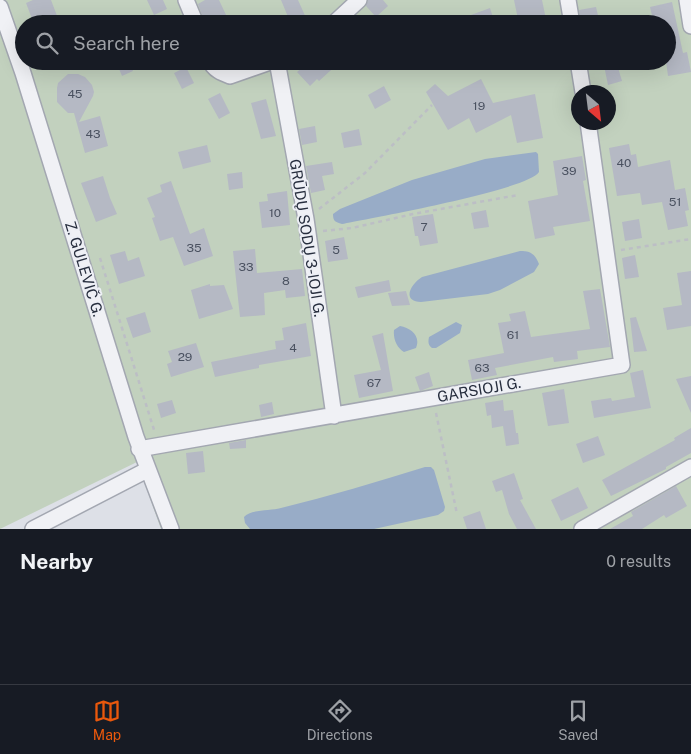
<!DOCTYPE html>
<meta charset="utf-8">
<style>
:root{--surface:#171b24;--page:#242831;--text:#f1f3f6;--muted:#9ea1a6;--line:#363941;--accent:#ea580c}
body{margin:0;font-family:"Public Sans",sans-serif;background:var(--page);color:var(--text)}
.compass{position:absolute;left:571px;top:85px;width:45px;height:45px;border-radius:50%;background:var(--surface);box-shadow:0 5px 20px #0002;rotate:152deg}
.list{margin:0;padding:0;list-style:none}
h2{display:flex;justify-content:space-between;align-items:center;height:65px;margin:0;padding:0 20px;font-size:21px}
h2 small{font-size:16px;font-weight:400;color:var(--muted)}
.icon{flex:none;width:28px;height:28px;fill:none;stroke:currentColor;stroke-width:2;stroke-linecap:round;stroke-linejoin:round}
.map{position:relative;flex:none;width:691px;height:529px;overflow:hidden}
.search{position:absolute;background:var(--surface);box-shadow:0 5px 20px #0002;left:15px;right:15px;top:15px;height:55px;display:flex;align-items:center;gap:12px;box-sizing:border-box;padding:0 18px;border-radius:28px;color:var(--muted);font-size:19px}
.sheet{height:155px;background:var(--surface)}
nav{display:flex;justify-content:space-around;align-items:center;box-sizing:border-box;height:70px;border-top:1px solid var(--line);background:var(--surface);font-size:14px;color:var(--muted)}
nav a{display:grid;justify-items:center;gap:2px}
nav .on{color:var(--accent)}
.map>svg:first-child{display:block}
</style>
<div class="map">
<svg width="691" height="529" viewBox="0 0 691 529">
<rect width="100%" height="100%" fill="#dde0e7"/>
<path fill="#c2d1be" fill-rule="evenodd" d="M0 0H691V529H161L137 462 0 529ZM24 24H667V61H24ZM578 92H608V122H578Z"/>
<path fill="#98acc7" d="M536 152 538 154 539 172C528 190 371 218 342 224 335 222 333 221 333 214L340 209 412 180 485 159Z
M520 251C531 251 535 254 539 264L534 272 500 290 488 294 421 302C401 301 411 284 422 277Z
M456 322 462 325 460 333 436 348H432C428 345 428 342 429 337Z
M400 326C411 328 421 336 416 348L404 352C397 348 393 339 394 330Z
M425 467H431L434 470 445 507 444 511 438 515 374 529H250L245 523 244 517C251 509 270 511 281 508 329 496 377 482 425 467Z"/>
<path fill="#b5b9c4" d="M33 0H51L59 21 52 24H34L26 3Z
M147 0H163L167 9 154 15Z
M205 0H219L227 17 213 24H205L198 4Z
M281 0H298L307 20 298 24H291Z
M368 0H383L388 6 376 17 366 6Z
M514 0H542L547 24H519Z
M672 2 683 53 687 52 691 72 668 76 666 61H667V24H654L650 7Z
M596 7 600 24H581L579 10Z
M490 8 495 24H452V22Z
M123 61H129L133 71 122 76 117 64Z
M310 61H341L319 81 317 79 310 86 297 72Z
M603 61H616L622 81 608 85Z
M186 67 194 83 182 89 174 73Z
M68 74H78L85 77 92 85 94 92 93 96 79 122 100 116 108 146 85 153 74 113H68L57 102V88L58 83Z
M481 79 493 103 535 94 543 138 517 143 511 115 476 133 469 118 448 130 426 92 435 84 448 96Z
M384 86 391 100 375 109 368 95Z
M220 93 230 113 219 119 208 99Z
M266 99 276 136 261 139 251 103Z
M315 126 317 142 302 145 299 129Z
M359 129 362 145 344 148 341 133Z
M629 144 631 155 636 154 638 167 670 160 675 190 685 188 689 210 685 211 688 226 668 230 662 202 642 205 640 193 617 196 609 148Z
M207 145 211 162 183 169 178 152Z
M582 156 586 180 583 181 590 221 553 227 555 235 535 239 528 201 558 195 553 161Z
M332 162 334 174 322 176 325 190 311 193 306 166Z
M242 172 243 188 229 190 227 174Z
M103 176 110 198 117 214 96 222 81 183Z
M171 181 190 234 204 228 213 256 184 266 173 237 160 241 152 218 155 217 147 198 162 192 160 185Z
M287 191 290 225 262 228 259 202 268 201 267 194Z
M486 210 489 227 474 229 471 213Z
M433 214 438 243 420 246 418 236H415L412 217Z
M639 219 642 238 625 241 622 222Z
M344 237 348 259 328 262 325 241Z
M255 249 257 273 302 269 305 296 286 298 285 290 264 293 265 315 240 317 233 251Z
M125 251 128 261 139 257 145 276 119 284 110 255Z
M635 255 639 277 625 279 622 258Z
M691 271V326L667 330 663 308 682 305 677 273Z
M389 280 391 291 358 298 355 287Z
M210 284V286L224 285 233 309 199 319 191 290Z
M600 289 610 347 577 351 578 359 554 362 553 357 495 368 497 375 472 380 468 360 504 353 498 323 511 321 509 314 525 311 531 337 590 329 583 291Z
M406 291 410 305 392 306 388 293Z
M145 312 151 332 133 338 126 318Z
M636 317 647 351 634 352 630 318Z
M306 323 311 356 259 365V368L215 377 211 362 276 349 275 341 284 340 282 328Z
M383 333 389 368 388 369 389 368 393 391 359 398 354 375 381 370 372 336Z
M196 343 204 367 171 377 167 364 172 362 168 351Z
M643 370 651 408 594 418 591 401 611 398 612 401 635 397 630 373Z
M429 372 433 386 420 391 415 377Z
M691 376V413L676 379Z
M564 389 569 423 548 426 542 393Z
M172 400 176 413 161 418 157 404Z
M503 400 504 411 513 410 516 433H518L519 444 506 446 503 426 492 428 491 415 487 416 485 403Z
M272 402 274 414 261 417 259 405Z
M691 428V453L666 467V469L611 496 602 480 675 440 674 438Z
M598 436 605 455 583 463 576 444Z
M246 440V448L230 449 229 443Z
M203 451 205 472 188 474 186 453Z
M514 473 523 499 520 500 536 529H517L509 514 502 490 496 492 492 481Z
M676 486 687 506 666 518 664 515 642 529H610L633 516 631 512Z
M578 487 588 508 561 521 551 500Z
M480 511 486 529H467L463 517Z"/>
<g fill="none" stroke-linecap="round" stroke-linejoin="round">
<defs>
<path id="minor" d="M186 0 196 24
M568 0 572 24
M687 0 691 26
M0 7 23 73 136 437 171 529
M333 24 359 0
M210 61C214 70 222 73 230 76L273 61
M277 61 306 219 334 416
M578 61 583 92
M139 449 622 365 588 122
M33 529 147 470
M582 529 691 467"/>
</defs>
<use href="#minor" stroke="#a3a7b1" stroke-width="18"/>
<path stroke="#bcbec5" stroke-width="2.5" stroke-dasharray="4 4" stroke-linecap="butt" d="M319 209 365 173 432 105
M323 231 352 228 413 214 518 195
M621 250 691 239
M100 258 155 433
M436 413 457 514"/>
<use href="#minor" stroke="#f0f1f5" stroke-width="15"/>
</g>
<g text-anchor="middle" stroke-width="4" stroke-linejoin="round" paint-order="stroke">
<g font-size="12" fill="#4a5160">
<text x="75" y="98">45</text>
<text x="479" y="110">19</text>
<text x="93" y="138">43</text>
<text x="624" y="167">40</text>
<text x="569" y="175">39</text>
<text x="675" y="206">51</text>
<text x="275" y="217">10</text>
<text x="424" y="231">7</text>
<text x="194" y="252">35</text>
<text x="336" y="254">5</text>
<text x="246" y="271">33</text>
<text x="286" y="285">8</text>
<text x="513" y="339">61</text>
<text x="293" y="352">4</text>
<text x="185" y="361">29</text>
<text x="482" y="372">63</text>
<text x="374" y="387">67</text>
</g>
<g font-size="15" fill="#272e3e" stroke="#edeff5">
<text transform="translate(307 238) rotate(81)" y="5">GRŪDŲ SODŲ 3-IOJI G.</text>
<text transform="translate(84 269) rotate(73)" y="5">Z. GULEVIČ G.</text>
<text transform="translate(479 390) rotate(-10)" y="5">GARSIOJI G.</text>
</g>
</g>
</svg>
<svg class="compass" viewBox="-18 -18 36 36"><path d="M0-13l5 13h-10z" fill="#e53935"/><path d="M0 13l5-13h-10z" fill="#9ea1a6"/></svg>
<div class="search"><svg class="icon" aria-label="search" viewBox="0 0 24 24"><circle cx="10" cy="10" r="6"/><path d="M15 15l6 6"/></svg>Search here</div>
</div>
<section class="sheet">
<h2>Nearby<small>0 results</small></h2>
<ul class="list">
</ul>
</section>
<nav>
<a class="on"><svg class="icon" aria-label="map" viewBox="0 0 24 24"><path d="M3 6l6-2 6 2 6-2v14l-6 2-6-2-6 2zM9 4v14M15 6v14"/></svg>Map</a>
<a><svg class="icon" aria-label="directions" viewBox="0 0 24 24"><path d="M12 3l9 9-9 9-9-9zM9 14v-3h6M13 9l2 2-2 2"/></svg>Directions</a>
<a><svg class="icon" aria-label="saved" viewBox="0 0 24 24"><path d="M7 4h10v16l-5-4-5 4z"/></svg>Saved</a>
</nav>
